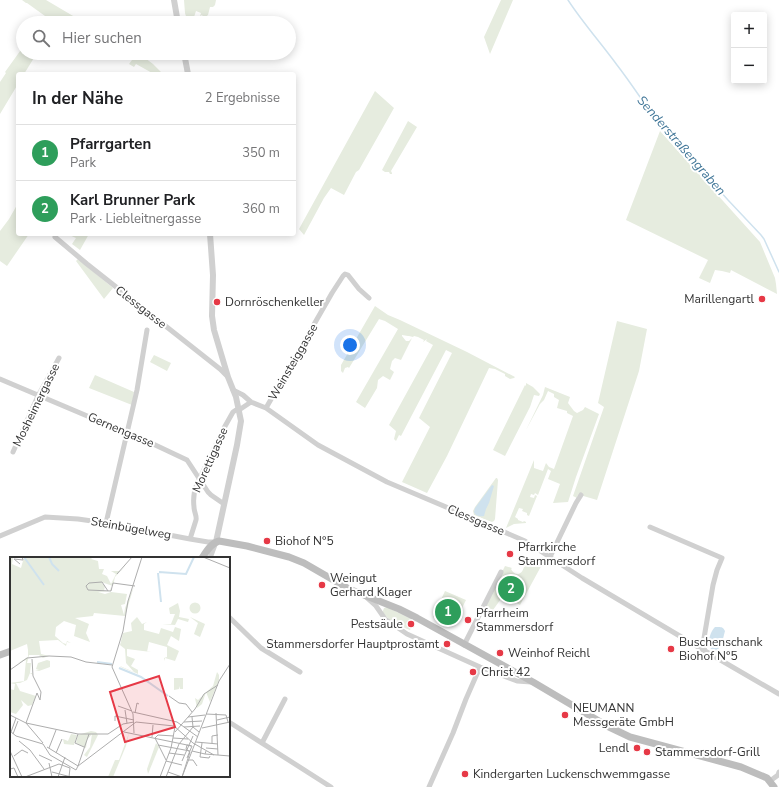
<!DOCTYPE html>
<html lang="de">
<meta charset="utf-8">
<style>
:root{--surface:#fff;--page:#f6f6f6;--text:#202124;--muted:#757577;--line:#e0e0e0;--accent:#e63946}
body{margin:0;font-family:"Nunito Sans",sans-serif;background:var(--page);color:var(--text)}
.controls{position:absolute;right:12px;top:12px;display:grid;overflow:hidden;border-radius:4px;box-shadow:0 2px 10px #0003}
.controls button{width:36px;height:36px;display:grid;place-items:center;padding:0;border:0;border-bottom:1px solid var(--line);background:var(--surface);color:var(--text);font:20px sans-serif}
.you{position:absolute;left:350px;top:345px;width:14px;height:14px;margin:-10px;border:3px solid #fff;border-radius:50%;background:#1a73e8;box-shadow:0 0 0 6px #1a73e833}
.badge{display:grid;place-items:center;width:26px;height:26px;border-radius:50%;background:var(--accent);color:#fff;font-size:13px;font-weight:700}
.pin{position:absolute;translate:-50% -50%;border:2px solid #fff;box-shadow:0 1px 4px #0006}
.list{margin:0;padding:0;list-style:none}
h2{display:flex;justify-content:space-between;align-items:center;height:52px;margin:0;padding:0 16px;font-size:17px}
h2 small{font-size:13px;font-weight:400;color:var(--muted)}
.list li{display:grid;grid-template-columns:26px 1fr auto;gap:12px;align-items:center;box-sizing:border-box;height:56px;padding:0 16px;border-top:1px solid var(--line)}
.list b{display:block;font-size:15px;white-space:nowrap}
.list p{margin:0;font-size:13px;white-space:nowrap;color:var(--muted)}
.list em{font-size:13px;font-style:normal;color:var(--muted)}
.icon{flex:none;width:22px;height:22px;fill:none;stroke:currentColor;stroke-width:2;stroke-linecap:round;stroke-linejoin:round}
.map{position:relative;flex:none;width:779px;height:787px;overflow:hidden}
.search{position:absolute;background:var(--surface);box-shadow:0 2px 10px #0003;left:16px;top:16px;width:280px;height:44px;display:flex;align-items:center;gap:10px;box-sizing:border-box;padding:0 14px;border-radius:22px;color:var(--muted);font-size:15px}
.panel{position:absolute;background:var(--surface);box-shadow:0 2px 10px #0003;left:16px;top:72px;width:280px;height:164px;border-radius:4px}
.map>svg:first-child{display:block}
</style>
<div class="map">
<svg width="779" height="787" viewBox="0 0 779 787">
<rect width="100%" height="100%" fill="#fff"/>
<path fill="#e6ecdf" d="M22 0H46L85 23H66L58 19 55 23H40L45 16 27 3H26Z
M184 0H216L215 5 213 7H210L208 15 204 18 202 15 200 16 201 13 196 11 192 23H188L185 13Z
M501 0H513L490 54 484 37Z
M23 47V53H37L24 74H18V84L0 114V82L6 73 5 72Z
M120 53H138L145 57V58L153 64 163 74H154L136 64 134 67 129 64 132 60Z
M375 91 394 108 359 170 356 172 344 195 331 188 324 198 304 235 299 229Z
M408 121 417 127 391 171 392 173V174H390L389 172H385L382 170Z
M660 131 760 242 775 278 776 284 777 294 731 270 730 273 722 271 715 270 710 283 699 278 708 260 626 220Z
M17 205 18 207V234H29L7 266 0 261V231L9 219Z
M67 234H89L80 250 72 244 76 238Z
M78 259 113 288 104 299 76 261Z
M375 306 388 315 400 320 467 352 515 377 514 378 510 379 505 376V374L495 369 489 368 447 456 427 493 402 482 430 427 419 418 452 353 446 350 401 436 399 435 396 441 394 439 396 431 389 425 433 345 426 341 427 339 423 342 424 340 418 337 414 336 413 337 409 336H408L402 335V336L406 341H409L412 338 401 360 395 358 392 361 390 369 394 372 390 380 383 376 378 380 377 388 365 408 356 402 398 329 385 321 379 319 349 368 348 367 345 368 343 373 341 371V365Z
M617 321 647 329 639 371 597 500 580 495 577 496V498L573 496 604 407 598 403Z
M154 355 171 363 167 371 150 362Z
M95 375 134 392 132 405 89 388Z
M526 383 533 387 540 394 539 396 534 395 530 407 505 456 493 450 525 385 526 386Z
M545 387 570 397 568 403 574 411 577 413 583 410 585 407 599 414 576 477 568 502 553 503 560 484 548 479 551 471 548 469 538 495 535 493 534 495 531 494 530 497 534 498 535 495 537 496 529 516 527 515V513L522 511 523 509 519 508 515 517 518 519V520L523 522 524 521 526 522V523L514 524 506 528 534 460V468L543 471 546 463 549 467 554 469 573 416 567 413V411L557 408 559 400 554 397V394L548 391 544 400 540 404 526 430 543 395Z
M496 478H497L498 480 495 519 494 521 492 522 474 515 473 511 475 507Z
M543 557 545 559 520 605 511 600 510 601 503 596 493 610 485 606 505 566 512 568 511 569C515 577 522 575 524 567L534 563Z
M445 591 466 600 453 626 433 617Z
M387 607 415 621 410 627 411 628 410 630C404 628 388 620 384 614 382 612 383 611 384 608Z"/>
<path fill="#cfe2ee" d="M492 485 494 486 489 503 486 509 484 516C481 517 475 516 474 512L475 508Z
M715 627C720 627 723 626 725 631 723 638 722 647 716 651 713 650 711 650 710 647 707 641 711 631 715 627Z"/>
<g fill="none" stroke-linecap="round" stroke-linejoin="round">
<path stroke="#cfe2ee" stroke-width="1.5" d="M568 0C583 23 601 43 617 65 631 83 643 102 657 121L728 200 761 235 764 239 779 272"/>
<path stroke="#d0d0d0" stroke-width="5" d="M55 237 87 264 220 369 227 376
M0 379 151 443 187 460 208 492 211 495 224 504
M233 390 243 395 251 402 266 408 318 445 387 482 465 515 525 541 582 578 705 651 779 694
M266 408 332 293 343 276 345 274 348 275 359 289 369 298
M13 452 38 396 59 358
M106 523 137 390 147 330
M650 527 722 558 717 570 713 585 703 644 705 651
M0 536 45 517 78 519 106 523 190 539 208 542H216L210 558
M190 539 196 520C197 516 194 512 194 507 193 499 194 491 197 484L224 428 233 412 236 410H239L251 402
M550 557 576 503 581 495
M366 597 376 606 385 619 407 634 480 667 517 681 531 682
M229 617 261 648 300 672
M464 645 501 572
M229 722 331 787
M262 743 285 699
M770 781 778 775 779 772
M429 787 453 733 466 699 480 667"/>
<path stroke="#d0d0d0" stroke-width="6" d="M174 0 178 23
M184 53 188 74
M210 234 213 275 212 316 214 330 228 377 236 397 241 421 237 445 216 542"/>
<path stroke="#bdbdbd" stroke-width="7" d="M202 558C206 552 211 543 219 541L247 546 289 557 304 563 349 589 399 609 417 618 533 682 609 727 630 737 741 767 767 778 774 787
M0 655 11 651"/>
</g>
<g fill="#e63946" stroke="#fff" stroke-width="1.5">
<circle cx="762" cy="299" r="4"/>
<circle cx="217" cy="302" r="4"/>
<circle cx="267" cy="541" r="4"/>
<circle cx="510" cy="554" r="4"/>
<circle cx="322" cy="585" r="4"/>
<circle cx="468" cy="620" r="4"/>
<circle cx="411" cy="624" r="4"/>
<circle cx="447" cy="644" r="4"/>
<circle cx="671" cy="649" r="4"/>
<circle cx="500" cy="653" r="4"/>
<circle cx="473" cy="672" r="4"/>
<circle cx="565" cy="715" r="4"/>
<circle cx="637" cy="748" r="4"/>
<circle cx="647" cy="752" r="4"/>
<circle cx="465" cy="774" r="4"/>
</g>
<g text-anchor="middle" stroke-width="4" stroke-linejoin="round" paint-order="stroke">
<g font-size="12" fill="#333" stroke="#fff" text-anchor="start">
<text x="754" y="303" text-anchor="end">Marillengartl</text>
<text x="225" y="306">Dornröschenkeller</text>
<text x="275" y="545">Biohof N°5</text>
<text x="518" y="551">Pfarrkirche<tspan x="518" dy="14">Stammersdorf</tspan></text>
<text x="330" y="582">Weingut<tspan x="330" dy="14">Gerhard Klager</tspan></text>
<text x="476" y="617">Pfarrheim<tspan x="476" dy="14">Stammersdorf</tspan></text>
<text x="403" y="628" text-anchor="end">Pestsäule</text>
<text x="679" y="646">Buschenschank<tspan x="679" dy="14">Biohof N°5</tspan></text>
<text x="439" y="648" text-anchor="end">Stammersdorfer Hauptprostamt</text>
<text x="508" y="657">Weinhof Reichl</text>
<text x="481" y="676">Christ 42</text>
<text x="573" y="712">NEUMANN<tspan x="573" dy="14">Messgeräte GmbH</tspan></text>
<text x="629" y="752" text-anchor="end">Lendl</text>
<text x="655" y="756">Stammersdorf-Grill</text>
<text x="473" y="778">Kindergarten Luckenschwemmgasse</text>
</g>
<g font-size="12" fill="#333" stroke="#fff">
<text transform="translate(141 307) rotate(38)" y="4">Clessgasse</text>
<text transform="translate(293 362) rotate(-60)" y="4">Weinsteiggasse</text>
<text transform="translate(36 405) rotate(-64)" y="4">Mosheimergasse</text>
<text transform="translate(121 430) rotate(23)" y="4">Gernengasse</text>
<text transform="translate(210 460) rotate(-66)" y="4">Morettigasse</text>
<text transform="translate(476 520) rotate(23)" y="4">Clessgasse</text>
<text transform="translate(131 528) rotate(10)" y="4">Steinbügelweg</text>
</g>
<g font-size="13" font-style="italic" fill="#3f7597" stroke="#fff">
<text transform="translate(682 145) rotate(49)" y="5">Senderstraßengraben</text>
</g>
</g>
<g transform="translate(10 557)">
<rect width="220" height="220" fill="#fff"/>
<path d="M0 0 3 1 2 7 11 11 14 0H83L81 2 88 4 89 12H94L92 17 97 19 101 27 106 17 101 14H111L117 7 105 20 103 29 91 25 95 29 94 34H100V30L101 34 88 35 95 37 101 35 117 37 115 47 111 48 114 58 115 51 124 29 115 59 84 56 83 59 65 61 79 67 76 76 80 85 64 79 66 68 54 64 46 70 45 79 53 86 56 87 57 84 61 86 57 85 56 89 48 83 29 84 31 97 39 99 33 101 29 98H19L17 106H21L20 116H22L23 118 20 116 17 123 10 126H6L10 134 26 139 22 148 18 149 11 143 13 148 6 157 0 155V132L4 133 5 127 0 126 14 124 16 103 8 106 18 100V93L17 87 0 94ZM179.5 51a5.5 5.5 0 1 1 11 0a5.5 5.5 0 1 1-11 0ZM168 46 170 54 169 60 179 62 178 65 168 62 165 68 152 67H161L165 57H160L159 51ZM127 60 132 67 137 65 134 67V73L149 77 151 71 163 75 165 70 171 72 169 84 161 79 157 88 169 94 165 104 155 101 154 104V101L157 100V90L139 85 137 95H141L117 92V99L125 102 121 109 128 113V117L126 116 118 113 111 110 110 109 124 115 116 106 115 92 110 88 113 76 122 74 121 66ZM180 60 195 67 190 80 184 77 188 66ZM37 103 40 104V110L29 114 25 113H29L26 112 28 106ZM207 115 209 118V123L200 145 196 135 192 147 187 151 185 141 188 143 203 129ZM164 121H173V132H170L169 129V132L164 133ZM81 174 86 175 88 178 77 200 74 198 80 190 82 177 77 183 76 191 66 186 68 178ZM119 176 116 189 103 220H98L105 203H109ZM61 177 67 178 64 188 54 187 53 182 58 184ZM146 186 149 190 138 217 137 212Z" fill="#e6ecdf"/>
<path fill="none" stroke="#cfe2ee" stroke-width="2" d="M14 0 34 28M39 0 42 7 49 14M149 15 176 17 184 0M148 16 151 45M87 105 102 107M109 111 131 120 158 139"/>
<path fill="none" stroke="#adadad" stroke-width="1" d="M193 0 220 11M10 7 4 2 13 3 12 0M107 17 122 0M98 34 92 25 79 26 76 29 78 33 101 34 103 26 125 29M22 102 23 119 31 135 30 143 27 136M0 113 17 101 39 99 61 100 76 105 102 108M159 139 169 146 176 147 182 155M108 149 122 154M115 153 117 166M123 155 167 165 188 180M125 156 127 146 129 147M206 156 208 198M196 157 216 158 218 165M0 158 16 166 68 177H98L113 167 124 165M178 160 195 158M182 160 183 170 189 175M207 163 220 160M105 164V159L124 163M174 165 192 164M16 166 27 136M16 166 33 186M174 170 190 169M192 171 220 165M0 174 6 179 33 187 40 198 66 213 68 209M1 175 6 161M114 175 182 189 177 201M165 175 185 152 194 137 208 128M124 176 123 157 102 110 113 74 118 44 132 0M3 177 8 164M68 177 65 186 74 190M142 180 143 168M145 181 156 203M145 181 148 178 164 179M163 181 178 182M9 184 20 193 34 212M186 185 208 187M192 186 190 200 199 201 200 199M202 186V179L208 178M148 188 180 194M37 190 68 209M39 191 46 173M196 191 208 192M0 194 12 220M182 194 195 197M196 194 195 197 220 199M46 196 52 182M159 196 174 198M29 198 42 204M4 199 12 193 18 196M178 203H183L187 209M156 204 172 208M172 204 183 179M39 206 42 220M68 209 79 177M68 209 126 165 164 169 183 186 204 198M0 212 4 211 8 220M42 215 61 220M158 215 172 220M15 220 49 207 60 211 59 220M48 220 55 200M150 220 161 191 165 170M156 220 169 187 183 170M172 220 209 124 220 107M172 220 180 195 176 192 177 188 181 189"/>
<path fill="#e63946" fill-opacity="0.15" stroke="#e63946" stroke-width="2" d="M149 119 165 170 115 185 100 135Z"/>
<rect width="220" height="220" fill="none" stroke="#333" stroke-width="2"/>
</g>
</svg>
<div class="controls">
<button>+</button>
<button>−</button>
</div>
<div class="you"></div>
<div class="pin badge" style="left:448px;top:612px;background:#2e9e5b">1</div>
<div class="pin badge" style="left:511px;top:589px;background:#2e9e5b">2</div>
<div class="search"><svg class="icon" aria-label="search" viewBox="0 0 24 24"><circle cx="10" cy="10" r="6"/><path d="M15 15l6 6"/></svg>Hier suchen</div>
<section class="panel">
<h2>In der Nähe<small>2 Ergebnisse</small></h2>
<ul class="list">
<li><span class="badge" style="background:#2e9e5b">1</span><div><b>Pfarrgarten</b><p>Park</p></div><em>350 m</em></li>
<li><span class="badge" style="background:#2e9e5b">2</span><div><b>Karl Brunner Park</b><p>Park · Liebleitnergasse</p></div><em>360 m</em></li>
</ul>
</section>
</div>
